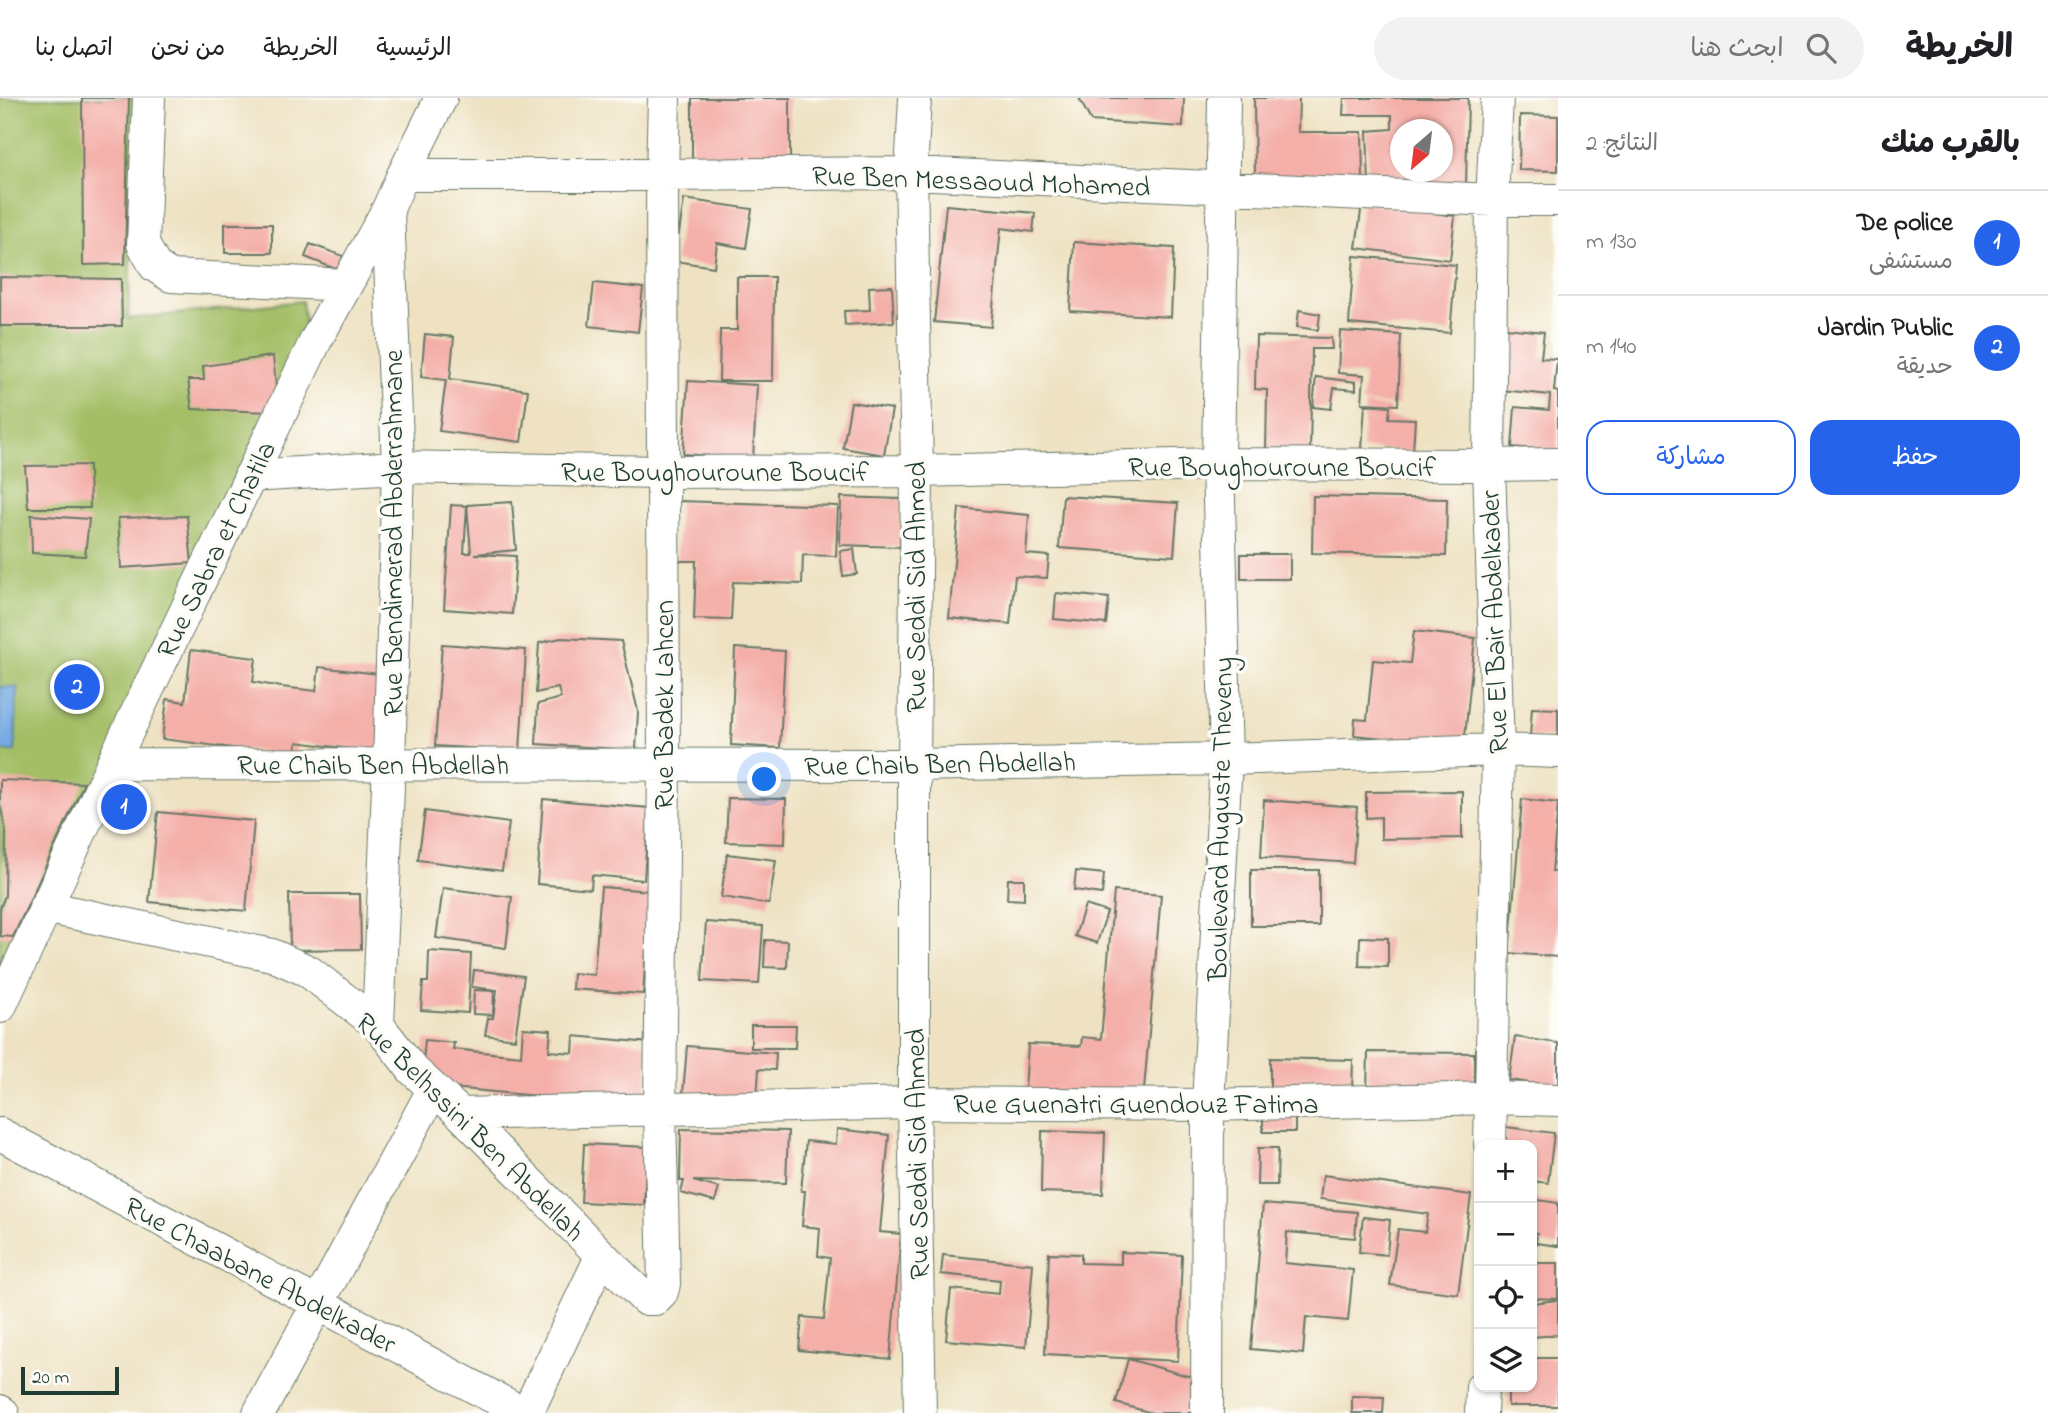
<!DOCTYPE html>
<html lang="ar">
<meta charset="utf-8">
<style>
:root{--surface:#fff;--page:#f2f2f2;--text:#202124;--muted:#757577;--line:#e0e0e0;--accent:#2563eb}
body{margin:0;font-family:"Indie Flower","Playpen Sans Arabic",sans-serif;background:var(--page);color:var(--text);direction:rtl}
.controls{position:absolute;right:21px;bottom:21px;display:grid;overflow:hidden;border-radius:14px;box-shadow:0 2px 5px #0004}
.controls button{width:63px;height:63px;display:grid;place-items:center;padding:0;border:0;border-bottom:2px solid var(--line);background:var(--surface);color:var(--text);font:35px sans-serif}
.compass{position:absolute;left:1390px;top:21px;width:63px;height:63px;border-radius:50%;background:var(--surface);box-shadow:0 2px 5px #0004;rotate:208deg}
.scale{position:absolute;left:21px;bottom:18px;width:98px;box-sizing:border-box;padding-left:7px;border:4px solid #1f3d34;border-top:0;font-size:19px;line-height:24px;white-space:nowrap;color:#1f3d34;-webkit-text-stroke:5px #fdfcf7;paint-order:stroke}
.you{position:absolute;left:765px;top:682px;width:24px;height:24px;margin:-18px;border:5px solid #fff;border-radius:50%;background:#1a73e8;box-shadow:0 0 0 10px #1a73e833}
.badge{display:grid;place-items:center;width:46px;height:46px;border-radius:50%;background:var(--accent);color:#fff;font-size:23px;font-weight:700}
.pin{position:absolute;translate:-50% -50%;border:4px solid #fff;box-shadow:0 2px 7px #0006}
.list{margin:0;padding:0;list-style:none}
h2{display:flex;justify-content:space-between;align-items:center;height:91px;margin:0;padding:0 28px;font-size:30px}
h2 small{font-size:23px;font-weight:400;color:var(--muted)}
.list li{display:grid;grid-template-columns:46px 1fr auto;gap:21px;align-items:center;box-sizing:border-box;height:105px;padding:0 28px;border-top:2px solid var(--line)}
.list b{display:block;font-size:26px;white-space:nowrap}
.list p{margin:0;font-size:23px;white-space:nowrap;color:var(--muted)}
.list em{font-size:23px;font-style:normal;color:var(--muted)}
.actions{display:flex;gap:14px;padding:21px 28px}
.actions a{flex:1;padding:16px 0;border:2px solid var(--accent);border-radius:21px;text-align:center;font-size:24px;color:var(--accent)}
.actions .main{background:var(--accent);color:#fff}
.icon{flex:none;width:38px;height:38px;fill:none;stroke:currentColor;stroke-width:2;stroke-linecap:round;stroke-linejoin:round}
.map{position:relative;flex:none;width:1558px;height:1315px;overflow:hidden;direction:ltr}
header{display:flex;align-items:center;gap:42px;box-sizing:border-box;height:98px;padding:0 35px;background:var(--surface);border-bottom:2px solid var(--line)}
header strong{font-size:33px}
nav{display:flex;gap:38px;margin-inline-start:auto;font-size:24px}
.search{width:490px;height:63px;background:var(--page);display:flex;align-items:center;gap:18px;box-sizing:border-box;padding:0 24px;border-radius:38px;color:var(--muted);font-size:26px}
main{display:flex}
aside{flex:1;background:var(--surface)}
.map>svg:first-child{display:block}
</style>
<header>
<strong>الخريطة</strong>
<div class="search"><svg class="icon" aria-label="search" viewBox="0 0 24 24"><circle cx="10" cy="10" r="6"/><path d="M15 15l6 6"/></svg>ابحث هنا</div>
<nav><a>الرئيسية</a><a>الخريطة</a><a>من نحن</a><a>اتصل بنا</a></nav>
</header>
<main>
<aside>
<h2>بالقرب منك<small>النتائج: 2</small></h2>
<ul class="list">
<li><span class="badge">1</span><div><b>De police</b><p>مستشفى</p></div><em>130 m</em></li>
<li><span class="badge">2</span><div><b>Jardin Public</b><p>حديقة</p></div><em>140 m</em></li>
</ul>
<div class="actions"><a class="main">حفظ</a><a>مشاركة</a></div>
</aside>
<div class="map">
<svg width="1558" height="1315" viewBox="0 0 1558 1315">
<rect width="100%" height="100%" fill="#fdfcf7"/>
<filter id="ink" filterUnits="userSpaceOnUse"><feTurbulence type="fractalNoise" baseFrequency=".0143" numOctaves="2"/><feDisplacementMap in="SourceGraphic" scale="14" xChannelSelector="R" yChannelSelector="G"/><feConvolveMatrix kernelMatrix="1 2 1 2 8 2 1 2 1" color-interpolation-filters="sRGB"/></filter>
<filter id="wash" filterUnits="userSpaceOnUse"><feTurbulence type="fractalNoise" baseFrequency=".00686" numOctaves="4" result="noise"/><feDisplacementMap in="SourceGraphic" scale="28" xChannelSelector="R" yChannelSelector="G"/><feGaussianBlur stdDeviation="1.57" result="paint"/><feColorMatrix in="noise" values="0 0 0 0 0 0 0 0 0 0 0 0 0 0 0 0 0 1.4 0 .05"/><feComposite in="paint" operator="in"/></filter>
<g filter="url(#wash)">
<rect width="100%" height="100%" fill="#eee2c2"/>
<path fill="#a3be65" stroke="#617e4c" stroke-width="2" d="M0 0H137L128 221 302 203 309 260 0 918Z"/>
<path fill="#76ace4" stroke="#4a748c" stroke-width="2" d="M0 589H17L15 653H0Z"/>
<g id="blocks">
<path fill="#f4afa9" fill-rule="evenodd" d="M82 0H129L125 166 83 167Z
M692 0H790V68H692Z
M1079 0H1184L1183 29 1091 23Z
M1254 0H1299L1298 34H1362L1363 85 1255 84Z
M1344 0H1468L1466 88 1369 85 1367 33 1392 31V17H1343ZM1400 32H1442V74H1400Z
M1520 17 1558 18V73L1519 72Z
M684 101 752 111 746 150 717 145 714 169 675 163Z
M1362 105 1455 118 1450 162 1356 150Z
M946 107 1035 115 1033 134 1001 130 991 229 934 224Z
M225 126H272V155H225Z
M1074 144 1174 150 1171 219 1070 213Z
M310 146 343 158 338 172 305 159Z
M1354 158 1456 167 1450 235 1349 226Z
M0 179 121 181 122 228H0Z
M737 179H774L773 283H719L720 232H737Z
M594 185 643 190 638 234 589 228Z
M892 188 894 224 845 227 844 213 870 212 869 189Z
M1299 212 1320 216 1318 232 1297 229Z
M1506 230 1544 234 1541 260 1557 261 1554 293 1558 294V353L1512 349 1515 309 1549 312 1550 297 1501 292Z
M1340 233 1401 237 1398 307 1362 305 1364 277 1338 275Z
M425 236 454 239 450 281 528 292 521 344 439 333 446 282 421 279Z
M1256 238 1331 240 1332 251H1312L1310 355H1266L1267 292 1255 291Z
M273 258 277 299 272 314 192 311 188 282H204L203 268Z
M1316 279 1356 284V292L1334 290 1331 311 1313 309Z
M688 283 757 287 753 361 683 356Z
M851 304 892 311 884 357 843 350Z
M1365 307 1390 309 1389 320 1415 321 1413 354 1362 351Z
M89 367 90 410H28L25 368Z
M1063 398 1178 405 1174 458 1059 450Z
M1313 398 1447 401 1446 458 1312 455Z
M841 399 902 401 900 449 840 447Z
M679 403 838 408 836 458 803 457 802 486 733 484 731 522 694 521 696 463H677Z
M512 404 516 452 475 456 516 458 512 516 444 511 451 407 467 408 464 455H471L467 407Z
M959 410 1029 417 1026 456 1049 458 1047 480 1015 478 1010 526 949 520Z
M31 417 89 421 85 458 32 455Z
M187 418 192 465 121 470 118 420Z
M854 451 857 476 843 478 840 453Z
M1241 456H1290V481H1241Z
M1056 495 1109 500 1106 526 1054 521Z
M1414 533 1475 540 1464 648 1354 637 1355 621 1367 622 1373 562 1410 565Z
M561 540 621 543 638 613 636 652 536 646 538 606 561 600 558 590 536 595 539 545Z
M442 546 526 552 520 653 435 648Z
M735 550 785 553 780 650 731 647Z
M191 552 256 560 253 584 281 589 316 593 319 569 379 576 381 655 297 644 295 658 162 641 167 601 185 604Z
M1532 610 1558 611V640L1530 639Z
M0 682 84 685 13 839 0 838V810L5 798 6 733 0 707Z
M1462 693V740L1381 741V719L1366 720V694Z
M728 700 786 701 785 746 726 744Z
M543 701 649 710 644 782 592 777 591 791 537 786Z
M1522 701 1558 705 1552 774H1558V859L1509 855Z
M1264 702 1357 709 1353 765 1261 759Z
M425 713 509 725 502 773 418 762Z
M158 714 254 723 246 813 149 804Z
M727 756 776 762 769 806 721 799Z
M1251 772H1319V828H1251Z
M1076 773 1104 776 1102 796 1074 792Z
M1008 781H1024V802L1007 801Z
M601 789 650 793 643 896 572 891 573 875 594 877Z
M443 790 512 799 506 850 436 840Z
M1114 793 1161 797 1143 1003 1025 992 1028 946 1081 948 1082 939 1101 941Z
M289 796H360L361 851 290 852Z
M1085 807 1107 814 1097 845 1075 838Z
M706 824 763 828 759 886 702 883Z
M1360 839 1388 840V869L1359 868Z
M765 842 788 843 787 870 764 869Z
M429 853 471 856 468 915 421 912 423 884H428Z
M474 872 524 878 515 941 485 937 488 920H493L497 892 472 889Z
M474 892 494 893 493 917 473 916Z
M751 927H796L795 950H751Z
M523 930 551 932 549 953 573 955 574 938 650 945 644 1008 421 987 425 942 454 945 453 951 521 958Z
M1515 939 1558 945V989L1509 982Z
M687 948 776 955 775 972 759 971 757 1001 683 996Z
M1368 954 1474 955V995L1367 994Z
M1270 960 1353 962 1352 996 1270 994Z
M1263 1014 1295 1015V1034H1263Z
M1506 1029 1554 1035 1548 1085 1532 1083V1047H1504Z
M681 1031 788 1033 786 1085 693 1083 719 1090 715 1104 681 1095 684 1083H680Z
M837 1031 889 1037 880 1134 901 1136 890 1261 799 1252 802 1219 824 1221 830 1160 818 1158 820 1130 802 1128 805 1093H801L806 1043 836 1046Z
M1042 1033 1105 1035 1103 1096 1041 1094Z
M584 1046 647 1049 644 1107 581 1104Z
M1258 1050H1278L1277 1087H1257Z
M1323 1077 1471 1097 1458 1196 1390 1187 1398 1131 1425 1134 1428 1116 1320 1101Z
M1532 1101 1558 1105V1148L1536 1145 1537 1135 1532 1134Z
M1263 1106 1357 1114 1355 1140 1287 1134 1285 1165 1353 1172 1348 1223 1306 1219 1303 1256 1251 1251Z
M1363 1119 1390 1122 1387 1157 1359 1154Z
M1121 1154 1182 1157 1178 1263 1045 1256 1049 1155 1081 1156V1165L1121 1166Z
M943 1157 1033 1166 1026 1249 946 1242 951 1191 999 1196 1000 1182 941 1176Z
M1532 1165H1558V1201L1532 1200Z
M1558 1202V1237L1532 1239V1205Z
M1532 1260H1558V1308H1508V1289H1532Z
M1128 1261 1216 1286 1207 1315H1152L1116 1305Z
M1352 1298 1384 1299 1383 1315H1352Z"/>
</g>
</g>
<g filter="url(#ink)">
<use href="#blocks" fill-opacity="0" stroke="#677766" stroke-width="2"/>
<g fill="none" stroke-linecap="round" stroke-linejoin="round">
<defs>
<path id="minor" d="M149 0 143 146 155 168 171 178 345 187
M915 0 911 75 917 373 914 667V1005L920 1315
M403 77H662L911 75 1492 102H1558
M250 378 398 369 662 374 917 373 1218 366 1489 367 1558 366
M112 666 914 667 1226 661 1498 652 1558 654
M45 809 272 857 308 873 378 927 413 972 461 1016 645 1201H655L662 1194 664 1186 660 1012 664 667 662 77 664 0
M0 909 112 666 316 242 388 111 403 77 441 0
M378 927 389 665 398 369 388 111
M461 1016 914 1005 1208 1007 1492 1000 1558 1002
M0 1036 523 1315
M1490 1047 1498 652 1489 367 1492 102 1497 0
M0 1313 3 1315
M259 1315 433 992
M527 1315 601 1159
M1207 1315 1208 1007 1226 661 1218 366 1224 1
M1481 1315 1482 1289"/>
</defs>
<use href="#minor" stroke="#677766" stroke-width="34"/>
<use href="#minor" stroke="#fff" stroke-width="32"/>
</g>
</g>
<g text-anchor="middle" stroke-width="7" stroke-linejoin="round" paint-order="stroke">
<g font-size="28" fill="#1f3d34" stroke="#fdfcf7">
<text transform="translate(981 82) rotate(2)" y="10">Rue Ben Messaoud Mohamed</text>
<text x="1282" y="378">Rue Boughouroune Boucif</text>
<text x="715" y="383">Rue Boughouroune Boucif</text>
<text transform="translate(392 435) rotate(-90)" y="10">Rue Bendimerad Abderrahmane</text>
<text transform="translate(215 451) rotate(-64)" y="10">Rue Sabra et Chatila</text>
<text transform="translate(915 489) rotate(-90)" y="10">Rue Seddi Sid Ahmed</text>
<text transform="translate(1493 524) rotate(-92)" y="10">Rue El Bair Abdelkader</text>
<text transform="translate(663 607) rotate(-90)" y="10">Rue Badek Lahcen</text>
<text transform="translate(940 665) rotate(-1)" y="10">Rue Chaib Ben Abdellah</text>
<text x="373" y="676">Rue Chaib Ben Abdellah</text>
<text transform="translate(1219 721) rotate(-89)" y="10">Boulevard Auguste Theveny</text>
<text x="1136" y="1015">Rue Guenatri Guendouz Fatima</text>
<text transform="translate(471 1028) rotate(45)" y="10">Rue Belhssini Ben Abdellah</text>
<text transform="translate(916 1056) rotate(-91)" y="10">Rue Seddi Sid Ahmed</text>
<text transform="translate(261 1176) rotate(28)" y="10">Rue Chaabane Abdelkader</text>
</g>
</g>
</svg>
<div class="controls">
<button>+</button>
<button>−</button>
<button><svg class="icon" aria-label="locate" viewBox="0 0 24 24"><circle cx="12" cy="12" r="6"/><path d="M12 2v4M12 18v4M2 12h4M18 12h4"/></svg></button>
<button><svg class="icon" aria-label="layers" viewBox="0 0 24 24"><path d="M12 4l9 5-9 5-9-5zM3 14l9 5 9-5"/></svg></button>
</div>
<svg class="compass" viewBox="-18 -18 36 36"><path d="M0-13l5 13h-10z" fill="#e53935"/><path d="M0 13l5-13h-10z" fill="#757577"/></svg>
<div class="scale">20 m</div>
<div class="you"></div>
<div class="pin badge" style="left:124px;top:709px">1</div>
<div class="pin badge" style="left:77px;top:589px">2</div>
</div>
</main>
